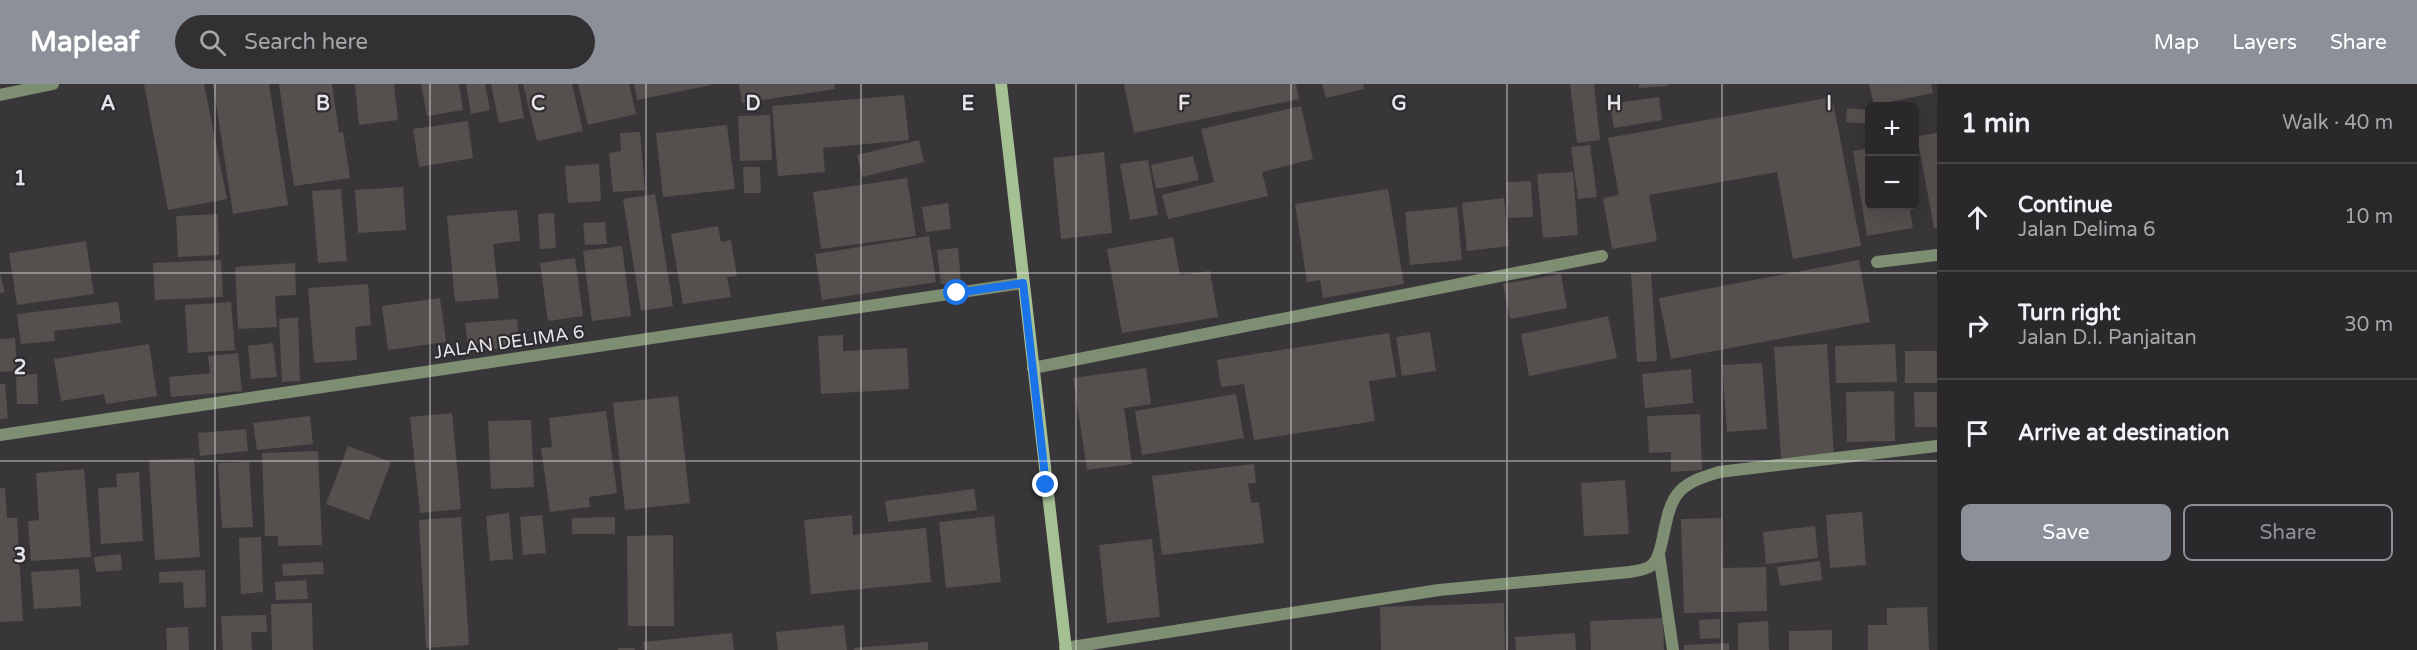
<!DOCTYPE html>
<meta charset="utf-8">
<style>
:root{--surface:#2b282c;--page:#333034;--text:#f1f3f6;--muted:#a6a6a9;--line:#474448;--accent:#8c9099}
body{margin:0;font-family:"Varela Round",sans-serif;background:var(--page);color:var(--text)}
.controls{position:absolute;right:18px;top:18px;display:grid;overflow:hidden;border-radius:9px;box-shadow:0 6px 24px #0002}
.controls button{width:54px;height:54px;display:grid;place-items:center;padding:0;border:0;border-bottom:2px solid var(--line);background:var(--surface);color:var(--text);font:30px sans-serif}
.stop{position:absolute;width:18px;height:18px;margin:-14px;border:4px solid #1a73e8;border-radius:50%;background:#fff}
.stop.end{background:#1a73e8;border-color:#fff;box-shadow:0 2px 6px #0008}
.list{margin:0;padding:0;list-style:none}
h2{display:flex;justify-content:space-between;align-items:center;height:78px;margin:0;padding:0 24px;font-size:26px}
h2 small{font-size:20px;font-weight:400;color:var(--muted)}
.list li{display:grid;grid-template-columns:39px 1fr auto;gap:18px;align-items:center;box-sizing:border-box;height:108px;padding:0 24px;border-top:2px solid var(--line)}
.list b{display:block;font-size:22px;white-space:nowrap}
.list p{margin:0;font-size:20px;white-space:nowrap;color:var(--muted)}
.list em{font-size:20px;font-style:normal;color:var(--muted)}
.actions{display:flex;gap:12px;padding:18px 24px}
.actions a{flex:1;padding:14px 0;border:2px solid var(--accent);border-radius:9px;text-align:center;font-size:21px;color:var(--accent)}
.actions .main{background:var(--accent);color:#fff}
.icon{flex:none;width:33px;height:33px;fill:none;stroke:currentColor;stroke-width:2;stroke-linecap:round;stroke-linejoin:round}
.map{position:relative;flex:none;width:1937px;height:566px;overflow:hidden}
header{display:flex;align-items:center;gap:36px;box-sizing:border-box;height:84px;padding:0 30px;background:var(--accent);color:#fff}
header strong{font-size:28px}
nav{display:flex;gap:33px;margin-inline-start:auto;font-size:21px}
.search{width:420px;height:54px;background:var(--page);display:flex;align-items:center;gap:15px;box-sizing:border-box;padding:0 21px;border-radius:33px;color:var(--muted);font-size:22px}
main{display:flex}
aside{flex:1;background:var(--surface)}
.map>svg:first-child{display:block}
</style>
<header>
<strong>Mapleaf</strong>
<div class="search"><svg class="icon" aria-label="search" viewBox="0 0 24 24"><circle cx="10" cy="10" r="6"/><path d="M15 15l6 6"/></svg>Search here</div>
<nav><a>Map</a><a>Layers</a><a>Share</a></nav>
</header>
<main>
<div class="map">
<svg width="1937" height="566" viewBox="0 0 1937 566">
<rect width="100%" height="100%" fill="#39363a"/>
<path fill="#554f4e" d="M144 0H204L227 115 168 126Z
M213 0H269L288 121 233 130Z
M279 0H332L339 49 343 48 350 94 294 102Z
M355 0H394L398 36 359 41Z
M421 0H459L463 26 427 32Z
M466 0H485L490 26 471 30Z
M491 0H518L524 34 499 39Z
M523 0H572L583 47 537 57Z
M578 0H629L636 30 588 41Z
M634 0H711V1L637 16Z
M739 0H834L835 5 742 19Z
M1124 0H1296L1299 15 1134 49Z
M1322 0H1363L1364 5 1326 14Z
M1570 0H1594L1600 56 1577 59Z
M1639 0H1668V2L1639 4Z
M1869 0H1931L1933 9 1874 21Z
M904 11 909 56 823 64 825 88 778 92 772 22Z
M1659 13 1662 36 1614 44 1610 20Z
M1832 13 1861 162 1793 175 1777 88 1649 111 1657 157 1612 165 1603 114 1619 111 1608 54Z
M1301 22 1313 75 1262 88 1268 112 1168 135 1162 111 1214 98 1201 45Z
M1847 24 1870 26V40L1846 38Z
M770 31 772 76 740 77 738 32Z
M468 37 473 74 419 83 413 45Z
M727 41 735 105 663 113 656 49Z
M640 48 645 106 613 108 609 69 621 67 620 49Z
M1937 49V144H1934L1917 52Z
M919 56 924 78 862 93 857 71Z
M1590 61 1597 113 1578 115 1571 63Z
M1870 64V122H1909L1913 144 1867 152 1853 67Z
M1104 68 1112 149 1061 155 1053 74Z
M1193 72 1199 96 1156 105 1151 81Z
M1148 76 1158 131 1130 136 1120 80Z
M599 80 601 117 568 119 565 82Z
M743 83H760L761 109H744Z
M1573 88 1578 151 1543 154 1537 90Z
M907 94 916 152 821 165 813 108Z
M1531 97 1533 133 1508 134 1506 98Z
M403 103 406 146 358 149 355 106Z
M341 105 347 177 318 179 312 107Z
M1388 105 1404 200 1323 214 1320 196 1307 198 1295 120Z
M655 110 673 222 641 227 623 115Z
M1504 114 1509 162 1467 167 1462 119Z
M948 119 951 145 926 148 922 123Z
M1457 123 1462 176 1410 181 1405 128Z
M517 126 520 157 493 160 499 214 455 218 447 132Z
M554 129 556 164 540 165 538 130Z
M218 130 219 171 178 173 176 132Z
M605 138 607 160 585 161 583 139Z
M718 142 721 158 731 156 737 192 727 193 731 213 683 220 671 150Z
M929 152 936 198 822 216 815 170Z
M1173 153 1180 191 1210 187 1218 233 1122 249 1107 165Z
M86 157 94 210 17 221 9 169Z
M622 162 631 232 592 237 583 167Z
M958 164 961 198 941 200 937 166Z
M575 174 583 232 548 237 540 179Z
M221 176 223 213 155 216 153 179Z
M1859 176 1870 238 1671 275 1659 214Z
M295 179 296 211 275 212 277 243 238 245 235 183Z
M1651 188 1657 277 1637 278 1631 189Z
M0 189 5 208 0 209Z
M1561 190 1567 224 1510 235 1503 200Z
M368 200 371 241 355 243 357 276 314 279 308 204Z
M440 214 446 258 388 266 382 222Z
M118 218 121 239 54 247 55 257 21 260 17 230Z
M231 218 235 266 188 269 185 221Z
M1608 232 1617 274 1529 292 1521 250Z
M298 233 300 297 282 298 279 235Z
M517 235 520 262 469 268 465 239Z
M1430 248 1436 287 1402 292 1396 253Z
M1389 249 1396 293 1369 297 1375 337 1254 356 1244 300 1221 303 1217 276Z
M843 251V267L907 264 909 305 821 310 818 252Z
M15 254 17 287 0 288V255Z
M273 259 277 293 251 295 248 262Z
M149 260 157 312 106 320 104 310 61 317 54 275Z
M1827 260 1834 371 1781 374 1774 263Z
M1895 260 1897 298 1836 299 1835 262Z
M1905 267H1937V299H1905Z
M238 269 242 307 171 313 169 293 210 289 208 272Z
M1762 279 1767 345 1727 348 1722 281Z
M1146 284 1151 320 1124 324 1132 380 1087 386 1073 294Z
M1691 285 1693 319 1645 324 1642 290Z
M37 290 38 320H17L16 291Z
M0 300H5L8 334 0 335Z
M1894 307 1895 357 1847 358 1846 308Z
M1914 308H1937V343H1915Z
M1236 310 1244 354 1142 371 1135 327Z
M678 312 690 419 625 426 613 319Z
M606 327 617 409 589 413 590 423 550 428 541 364 552 363 549 334Z
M452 329 461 425 420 429 410 333Z
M1700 330 1702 386 1671 388V368L1649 369 1647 332Z
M310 332 313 360 257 366 253 339Z
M531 336 534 403 491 405 488 337Z
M246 345 248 367 200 372 198 349Z
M348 362 391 378 369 436 326 420Z
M318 367 322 461 278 462V452H265L262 369Z
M194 374 200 473 155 476 149 376Z
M249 378 253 443 222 444 218 379Z
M1254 380 1256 399H1248L1251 419 1259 418 1264 459 1162 471 1152 392Z
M84 385 91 473 31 477 28 437 39 436 36 389Z
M139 388 143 457 101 460 98 404 117 403 116 390Z
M1625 396 1629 450 1584 452 1581 399Z
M0 404H5L7 434H17L23 537 0 538Z
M974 405 977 426 888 438 885 417Z
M1862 428 1866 481 1830 484 1826 431Z
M509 429 513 475 490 477 486 432Z
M542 431 546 469 523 471 520 433Z
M852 431 853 451 926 444 931 498 811 510 804 436Z
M994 432 1001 498 946 504 939 438Z
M461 433 469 561 426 564 419 436Z
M615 433V450H572V434Z
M1721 434 1722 484 1766 483 1767 527 1684 529 1681 435Z
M1815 442 1818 474 1766 480 1763 448Z
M673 451 674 542H628L627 452Z
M261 453 263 508 241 510 239 454Z
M1152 455 1160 533 1107 539 1099 461Z
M121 470 122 486 96 488 94 473Z
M1820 477 1822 496 1780 502 1777 483Z
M323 478 324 490 283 492 282 480Z
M79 485 81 522 34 525 31 488Z
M205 486 206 523 184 524 183 498 159 499V488Z
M306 496 308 515 276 516 275 498Z
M312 519 313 566H272L271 520Z
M1504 519 1505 566H1381L1380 523Z
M1927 523 1929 566H1868V541H1887V524Z
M266 531 267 548H251L252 566H223L221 532Z
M1663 534 1664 566H1591L1590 537Z
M1720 535V554L1700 555 1699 536Z
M1768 537 1769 566H1738V539Z
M844 541 847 566H778L776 548Z
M188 543 189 566H167L166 544Z
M1832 546V566H1789V547Z
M732 549 734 566H644L643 558Z
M1575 549 1576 566H1516L1515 553Z
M928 558V566H854V564Z
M1729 559V566H1684V561Z
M618 564H634L635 566H618Z"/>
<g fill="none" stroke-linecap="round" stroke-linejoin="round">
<path stroke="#7e8e72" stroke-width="12" d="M0 11 53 0
M1877 178 1937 171
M1033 284 1602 172
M0 351 1023 199
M1659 470 1673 566
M1065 564 1439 506 1630 488C1636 487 1643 486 1649 483 1667 474 1660 426 1681 406 1691 396 1706 392 1719 388L1937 362"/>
<path stroke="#a5c093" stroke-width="12" d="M1001 0 1066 566"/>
</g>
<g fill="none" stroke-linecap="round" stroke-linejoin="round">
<path stroke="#1a73e8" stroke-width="8" d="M957 209 1023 199 1046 401"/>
</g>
<path fill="none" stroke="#e7e5e8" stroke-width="1.5" stroke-opacity="0.55" d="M215 0V566M430 0V566M646 0V566M861 0V566M1076 0V566M1291 0V566M1507 0V566M1722 0V566M0 189H1937M0 377H1937"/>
<g text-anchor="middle" stroke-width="4.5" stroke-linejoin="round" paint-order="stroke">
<g font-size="18" fill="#e7e5e8" stroke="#2e2c30">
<text transform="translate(509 258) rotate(-8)" y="6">JALAN DELIMA 6</text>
</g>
</g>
<g font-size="20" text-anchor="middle" font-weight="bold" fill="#e7e5e8" stroke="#2e2c30" stroke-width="4.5" stroke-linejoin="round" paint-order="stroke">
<text x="108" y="26">A</text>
<text x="323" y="26">B</text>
<text x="538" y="26">C</text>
<text x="753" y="26">D</text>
<text x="968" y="26">E</text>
<text x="1184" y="26">F</text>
<text x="1399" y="26">G</text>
<text x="1614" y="26">H</text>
<text x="1829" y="26">I</text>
<text x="20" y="101">1</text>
<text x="20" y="290">2</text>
<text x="20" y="478">3</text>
</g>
</svg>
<div class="controls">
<button>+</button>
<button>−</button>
</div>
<div class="stop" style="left:957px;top:209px"></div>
<div class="stop end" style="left:1046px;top:401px"></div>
</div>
<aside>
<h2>1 min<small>Walk · 40 m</small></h2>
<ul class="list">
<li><svg class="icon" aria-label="ahead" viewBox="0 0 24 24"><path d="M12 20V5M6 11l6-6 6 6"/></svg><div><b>Continue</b><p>Jalan Delima 6</p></div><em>10 m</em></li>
<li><svg class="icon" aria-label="right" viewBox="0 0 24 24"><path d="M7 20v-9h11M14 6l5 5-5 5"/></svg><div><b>Turn right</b><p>Jalan D.I. Panjaitan</p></div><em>30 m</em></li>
<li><svg class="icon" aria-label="arrive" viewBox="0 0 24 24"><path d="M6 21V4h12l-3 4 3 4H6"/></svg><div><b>Arrive at destination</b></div></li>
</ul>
<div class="actions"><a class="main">Save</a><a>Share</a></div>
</aside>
</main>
